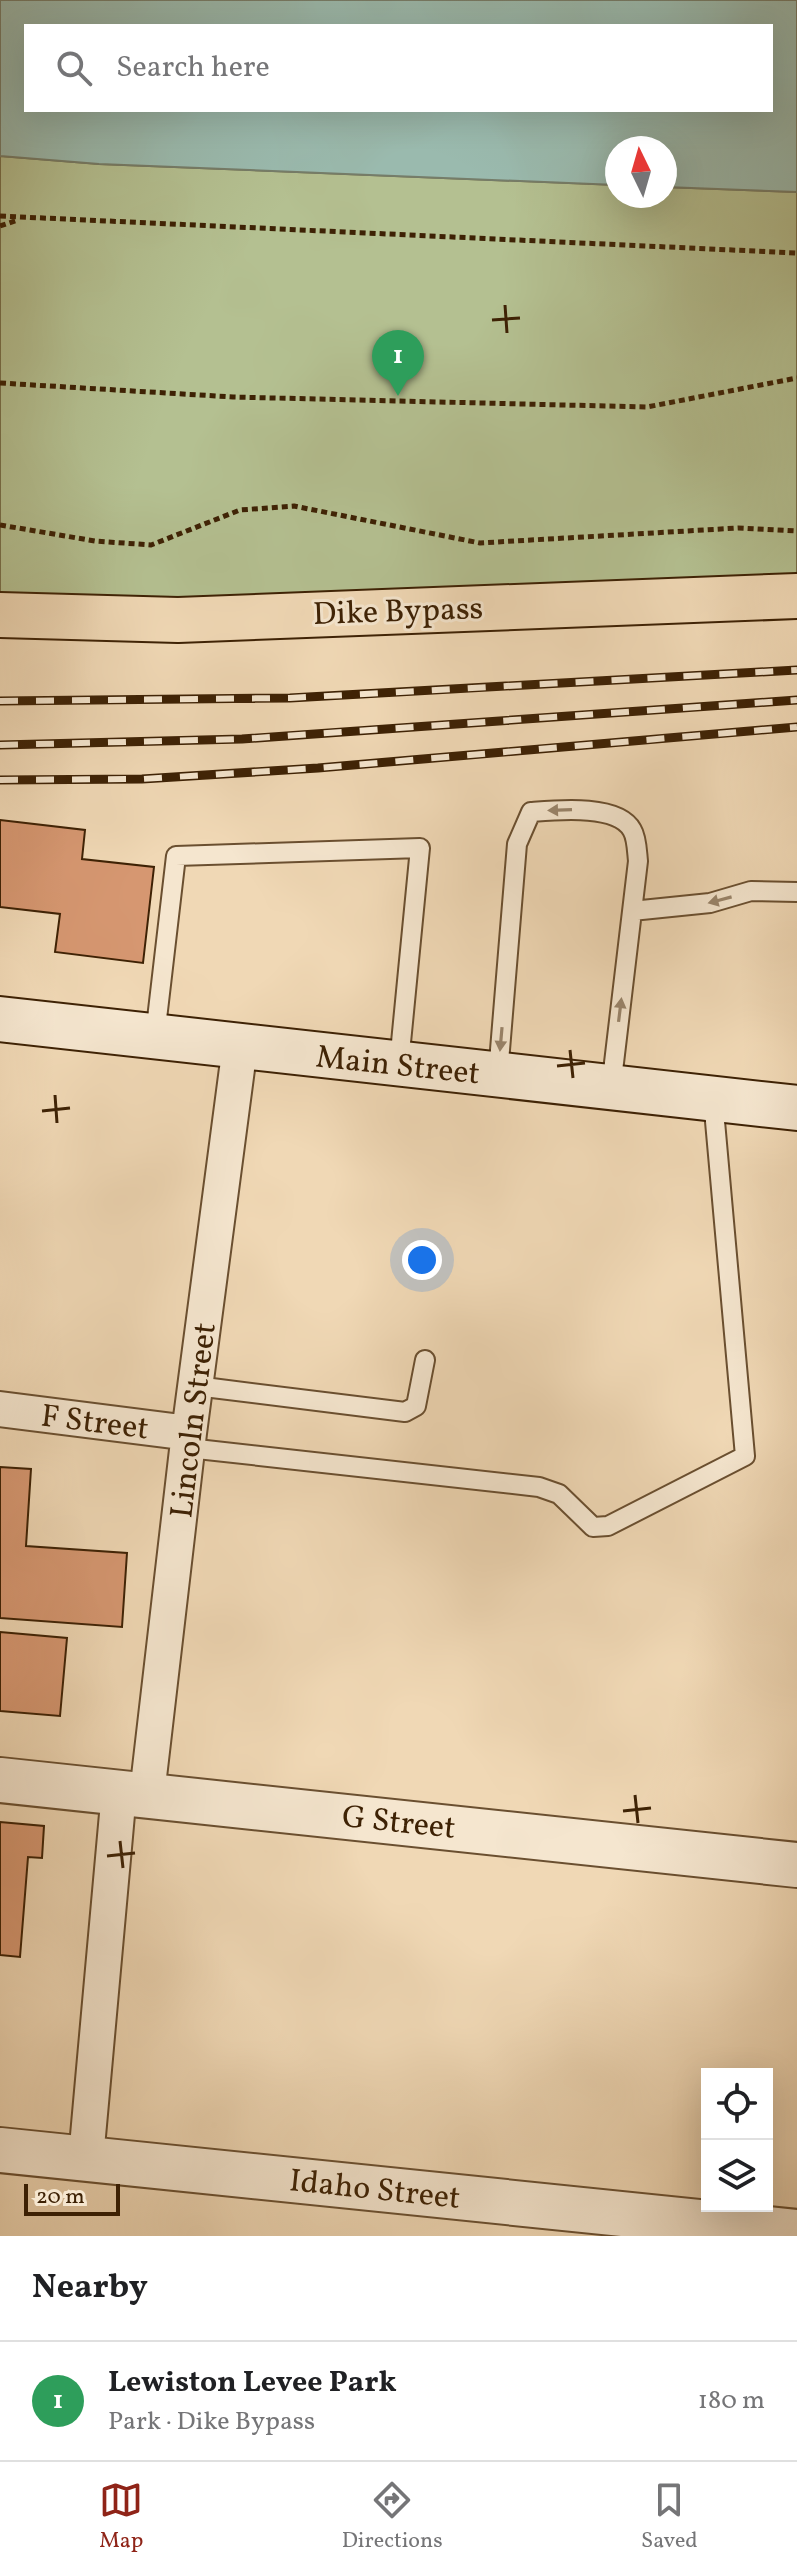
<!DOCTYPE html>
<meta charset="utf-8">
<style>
:root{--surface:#fff;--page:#f2f2f2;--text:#202124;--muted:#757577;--line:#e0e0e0;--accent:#8f2418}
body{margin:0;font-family:Vollkorn,serif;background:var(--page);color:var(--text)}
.controls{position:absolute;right:24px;bottom:24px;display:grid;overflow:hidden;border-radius:0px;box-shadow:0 8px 32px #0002}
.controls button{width:72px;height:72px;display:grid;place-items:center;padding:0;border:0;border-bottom:2px solid var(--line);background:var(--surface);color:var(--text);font:40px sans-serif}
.compass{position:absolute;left:605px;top:136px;width:72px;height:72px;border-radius:50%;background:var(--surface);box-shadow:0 8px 32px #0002;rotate:355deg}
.scale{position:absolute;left:24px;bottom:20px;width:96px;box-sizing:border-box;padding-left:8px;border:4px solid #3d2104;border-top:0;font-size:22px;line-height:28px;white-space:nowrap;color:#3d2104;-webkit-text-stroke:6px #f5e6cf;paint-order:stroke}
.you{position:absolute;left:422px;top:1260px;width:28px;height:28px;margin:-20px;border:6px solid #fff;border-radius:50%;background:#1a73e8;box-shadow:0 0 0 12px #1a73e833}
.badge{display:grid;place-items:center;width:52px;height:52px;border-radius:50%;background:var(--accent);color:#fff;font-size:26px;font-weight:700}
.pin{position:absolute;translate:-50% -66px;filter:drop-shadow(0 2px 4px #0008)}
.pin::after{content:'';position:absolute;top:42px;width:28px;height:24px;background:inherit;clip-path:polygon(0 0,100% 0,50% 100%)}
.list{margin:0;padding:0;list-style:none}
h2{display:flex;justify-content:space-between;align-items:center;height:104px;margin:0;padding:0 32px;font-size:34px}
h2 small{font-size:26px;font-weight:400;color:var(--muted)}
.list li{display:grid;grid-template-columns:52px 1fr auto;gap:24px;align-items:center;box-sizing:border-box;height:120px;padding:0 32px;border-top:2px solid var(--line)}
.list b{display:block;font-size:30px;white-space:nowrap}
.list p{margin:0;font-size:26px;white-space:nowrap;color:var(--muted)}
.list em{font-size:26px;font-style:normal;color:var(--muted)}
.icon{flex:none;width:44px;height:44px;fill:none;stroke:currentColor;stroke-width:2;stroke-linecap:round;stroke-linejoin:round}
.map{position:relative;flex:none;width:797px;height:2236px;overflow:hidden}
.search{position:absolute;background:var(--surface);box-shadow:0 8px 32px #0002;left:24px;right:24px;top:24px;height:88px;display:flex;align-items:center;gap:20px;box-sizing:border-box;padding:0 28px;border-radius:0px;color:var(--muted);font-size:30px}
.sheet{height:224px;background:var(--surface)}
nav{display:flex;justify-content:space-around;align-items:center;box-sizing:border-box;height:112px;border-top:2px solid var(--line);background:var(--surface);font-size:22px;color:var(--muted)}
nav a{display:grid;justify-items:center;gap:4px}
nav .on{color:var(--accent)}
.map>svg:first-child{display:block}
</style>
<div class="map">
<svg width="797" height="2236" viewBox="0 0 797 2236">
<rect width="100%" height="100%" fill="#f0d8b5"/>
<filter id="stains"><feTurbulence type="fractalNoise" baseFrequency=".0025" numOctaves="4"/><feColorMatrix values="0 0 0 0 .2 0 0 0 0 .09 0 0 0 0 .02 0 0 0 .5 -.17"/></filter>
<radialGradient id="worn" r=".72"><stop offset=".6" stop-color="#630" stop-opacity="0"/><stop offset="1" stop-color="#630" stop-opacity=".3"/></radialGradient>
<path fill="#b4c091" stroke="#78704a" stroke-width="2" d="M0 156 99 164 617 185V196H665V187L797 192V596L0 615Z"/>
<path fill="#9abaae" stroke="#757d6a" stroke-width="2" fill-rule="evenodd" d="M0 0H797V192L665 187V148H617V185L99 164 0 156ZM26 26H771V110H26Z"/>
<path fill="#d69771" stroke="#3d2104" stroke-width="2" d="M0 820 85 830 82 859 154 867 143 963 55 952 60 914 0 907Z
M0 1467 31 1469 26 1546 127 1553 122 1627 0 1618Z
M0 1632 67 1638 60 1716 0 1711Z
M0 1822 44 1826 42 1858 28 1857 20 1957 0 1955Z"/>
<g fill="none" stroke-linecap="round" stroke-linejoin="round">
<defs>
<path id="service" d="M632 911 710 903 751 891 797 892
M155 1036 176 856 420 848 399 1063
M498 1074 517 844 531 812C557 810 618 804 632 830 637 838 637 853 638 861L611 1088
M196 1386 405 1412 416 1406 425 1360
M188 1448 539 1487 559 1494 593 1527 608 1526 745 1456 713 1099"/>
<path id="minor" d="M0 1409 189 1433
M147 1794 189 1433 240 1046
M86 2158 119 1792"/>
<path id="tertiary" d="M0 1780 797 1865
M0 2150 797 2232"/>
<path id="secondary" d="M0 1019 797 1108"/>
<path id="trunk" d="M0 615 178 620 797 596"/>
</defs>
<use href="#service" stroke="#6a4f30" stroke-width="22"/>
<use href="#minor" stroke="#6a4f30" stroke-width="38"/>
<use href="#tertiary" stroke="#6a4f30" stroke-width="48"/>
<use href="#secondary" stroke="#3d2104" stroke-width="48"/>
<use href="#trunk" stroke="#3d2104" stroke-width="48"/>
<path stroke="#3d2104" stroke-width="5" stroke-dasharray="6 4" stroke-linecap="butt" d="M0 216 797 253
M0 226 18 220
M0 383 233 397 647 407 797 378
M0 525 95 541 151 545 240 510 294 506 480 543 738 528 797 531"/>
<use href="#service" stroke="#f5e6cf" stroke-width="18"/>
<use href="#minor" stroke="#f5e6cf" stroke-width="34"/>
<use href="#tertiary" stroke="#f5e6cf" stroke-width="44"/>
<use href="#secondary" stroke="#f5e6cf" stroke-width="44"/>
<use href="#trunk" stroke="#f0d8b5" stroke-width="44"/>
<defs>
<path id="rail" d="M0 701 290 698 797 670
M0 745 242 739 797 700
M0 780 142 779 318 768 797 727"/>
</defs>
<use href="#rail" stroke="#3d2104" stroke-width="9"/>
<use href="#rail" stroke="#f5e6cf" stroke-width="6" stroke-dasharray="18" stroke-linecap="butt"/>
</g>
<defs><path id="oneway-solid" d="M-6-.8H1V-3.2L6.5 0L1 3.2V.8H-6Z" transform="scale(2)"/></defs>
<g fill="#99846a">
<use href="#oneway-solid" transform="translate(560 810) rotate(178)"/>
<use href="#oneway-solid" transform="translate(720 900) rotate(165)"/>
<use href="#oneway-solid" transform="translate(620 1010) rotate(-83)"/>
<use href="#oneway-solid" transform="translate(501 1039) rotate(95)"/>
</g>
<path fill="none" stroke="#3d2104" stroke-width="3" d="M505 305 507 333M492 320 520 318M570 1050 573 1078M557 1066 585 1063M55 1095 57 1123M42 1111 70 1108M635 1795 638 1823M623 1811 651 1808M120 1841 123 1868M107 1856 135 1853"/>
<g text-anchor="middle" stroke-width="6" stroke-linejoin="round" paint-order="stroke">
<g font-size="32" fill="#3d2104" stroke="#f5e6cf">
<text transform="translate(398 610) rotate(-2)" y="11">Dike Bypass</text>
<text transform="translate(398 1064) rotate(6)" y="11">Main Street</text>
<text transform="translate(192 1420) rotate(-83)" y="11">Lincoln Street</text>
<text transform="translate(95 1421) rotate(7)" y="11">F Street</text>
<text transform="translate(399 1821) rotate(6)" y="11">G Street</text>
<text transform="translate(375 2188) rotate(6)" y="11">Idaho Street</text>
</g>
</g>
<rect width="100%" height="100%" filter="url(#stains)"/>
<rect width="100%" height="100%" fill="url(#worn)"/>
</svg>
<div class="controls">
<button><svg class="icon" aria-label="locate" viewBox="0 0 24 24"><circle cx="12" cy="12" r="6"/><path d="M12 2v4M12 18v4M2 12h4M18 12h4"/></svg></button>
<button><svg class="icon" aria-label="layers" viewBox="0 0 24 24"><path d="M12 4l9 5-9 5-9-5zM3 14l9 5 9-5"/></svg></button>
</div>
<svg class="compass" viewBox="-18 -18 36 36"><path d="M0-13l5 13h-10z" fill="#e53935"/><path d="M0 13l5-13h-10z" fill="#757577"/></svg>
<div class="scale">20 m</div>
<div class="you"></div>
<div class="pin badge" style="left:398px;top:396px;background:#2e9e5b">1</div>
<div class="search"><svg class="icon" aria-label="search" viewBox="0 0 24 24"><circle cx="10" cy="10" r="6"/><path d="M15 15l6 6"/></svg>Search here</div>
</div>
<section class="sheet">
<h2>Nearby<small></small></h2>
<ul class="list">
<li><span class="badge" style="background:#2e9e5b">1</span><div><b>Lewiston Levee Park</b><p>Park · Dike Bypass</p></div><em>180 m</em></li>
</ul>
</section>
<nav>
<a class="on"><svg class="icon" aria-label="map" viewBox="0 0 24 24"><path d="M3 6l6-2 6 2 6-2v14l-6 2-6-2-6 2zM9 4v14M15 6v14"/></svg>Map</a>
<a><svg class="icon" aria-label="directions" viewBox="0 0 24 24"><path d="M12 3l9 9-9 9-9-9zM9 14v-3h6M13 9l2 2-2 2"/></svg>Directions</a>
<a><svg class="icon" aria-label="saved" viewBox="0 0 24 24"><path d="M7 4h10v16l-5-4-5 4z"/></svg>Saved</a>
</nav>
